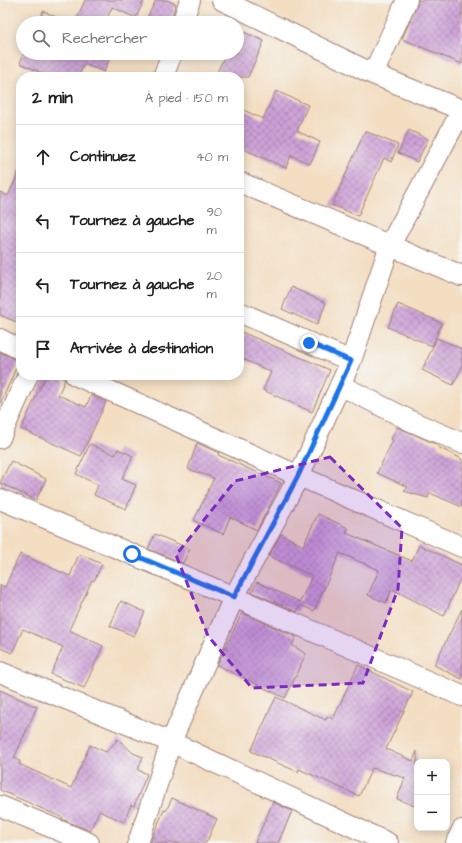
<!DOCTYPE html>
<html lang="fr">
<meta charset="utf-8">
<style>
:root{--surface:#fff;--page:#f2f2f2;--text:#202124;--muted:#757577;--line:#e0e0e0}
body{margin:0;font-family:"Architects Daughter",sans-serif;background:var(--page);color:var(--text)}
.controls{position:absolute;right:12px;bottom:12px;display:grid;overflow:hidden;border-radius:8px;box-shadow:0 2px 10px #0003}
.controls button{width:36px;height:36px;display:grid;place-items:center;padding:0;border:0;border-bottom:1px solid var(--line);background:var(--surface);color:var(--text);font:20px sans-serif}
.stop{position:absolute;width:12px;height:12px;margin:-9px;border:3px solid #1a73e8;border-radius:50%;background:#fff}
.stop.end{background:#1a73e8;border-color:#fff;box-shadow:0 1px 4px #0008}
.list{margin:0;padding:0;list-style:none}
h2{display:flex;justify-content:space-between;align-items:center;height:52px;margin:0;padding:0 16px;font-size:17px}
h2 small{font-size:13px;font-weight:400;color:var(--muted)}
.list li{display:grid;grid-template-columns:26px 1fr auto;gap:12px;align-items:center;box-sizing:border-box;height:64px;padding:0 16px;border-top:1px solid var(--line)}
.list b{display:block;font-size:15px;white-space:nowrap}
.list em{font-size:13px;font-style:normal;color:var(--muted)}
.icon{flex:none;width:22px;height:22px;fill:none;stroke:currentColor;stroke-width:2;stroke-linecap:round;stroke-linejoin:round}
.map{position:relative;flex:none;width:462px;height:843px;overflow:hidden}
.search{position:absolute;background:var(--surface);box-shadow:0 2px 10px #0003;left:16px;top:16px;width:228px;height:44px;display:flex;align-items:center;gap:10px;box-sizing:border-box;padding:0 14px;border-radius:22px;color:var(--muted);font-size:15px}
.panel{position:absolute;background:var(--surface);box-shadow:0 2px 10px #0003;left:16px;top:72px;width:228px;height:308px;border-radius:16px}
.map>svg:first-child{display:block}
</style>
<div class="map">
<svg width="462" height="843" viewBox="0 0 462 843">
<defs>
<pattern id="building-cross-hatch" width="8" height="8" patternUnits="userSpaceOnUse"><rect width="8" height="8" fill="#cea2d8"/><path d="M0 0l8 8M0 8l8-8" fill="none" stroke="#a983af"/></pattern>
</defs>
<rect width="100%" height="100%" fill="#f6f6f2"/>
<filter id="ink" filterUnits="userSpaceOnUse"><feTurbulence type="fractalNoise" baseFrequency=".025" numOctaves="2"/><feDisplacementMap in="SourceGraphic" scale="8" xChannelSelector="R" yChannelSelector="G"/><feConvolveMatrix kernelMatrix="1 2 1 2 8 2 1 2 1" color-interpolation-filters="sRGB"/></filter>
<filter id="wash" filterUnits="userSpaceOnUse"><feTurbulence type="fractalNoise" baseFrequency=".012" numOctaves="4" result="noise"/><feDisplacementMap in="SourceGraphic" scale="16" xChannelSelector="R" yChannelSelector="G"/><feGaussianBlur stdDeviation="0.9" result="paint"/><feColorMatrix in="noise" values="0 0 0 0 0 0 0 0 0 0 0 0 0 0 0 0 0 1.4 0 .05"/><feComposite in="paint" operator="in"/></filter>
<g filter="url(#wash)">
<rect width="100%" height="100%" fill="#f3dec2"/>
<g id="blocks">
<path fill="url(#building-cross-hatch)" d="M85 0H144L136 18 112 7 105 23H75Z
M156 0H167L176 4 171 19V23H157L147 18Z
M418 0H462V64L402 39 417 5Z
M43 11 70 23H38Z
M237 29 264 41 248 77H215L226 53H237Z
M24 53H112L104 72 84 64 78 77H50L20 63Z
M276 91 308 105 297 131 320 142 310 164 291 155 286 168 239 147V108L263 119Z
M409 130 428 139 417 162 398 153Z
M365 131 398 145 391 162 384 158 358 216 332 205Z
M21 167V324L0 315V192L8 196Z
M291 287 326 303 317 325 282 309Z
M398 304 442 323 432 346 388 327Z
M239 331 330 370 312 412 263 390 271 372 239 357Z
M437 338 462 349V367L453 385 422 370Z
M0 352 19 361 0 405Z
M46 375H57L64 379 65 380 58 395 86 407 91 395 106 402 81 456 21 429Z
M397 427 438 445V447L462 459V507L430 493 428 498 404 491 408 487 377 473 393 440 391 439Z
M197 443 219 453 218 455 281 483 257 530 230 517 223 534 194 521 195 518 214 478 188 469Z
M90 444 115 455 118 449 133 456 122 479 136 485 126 509 94 495 98 485 76 474Z
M11 461 46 479 36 500 0 483Z
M318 514 348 528 346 533 412 561 419 545 462 565V575L444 616 392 589 386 603 368 595 379 570 340 553 314 611 300 605 297 612 252 592 257 582 300 602 312 576 269 556 281 534 303 546Z
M155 534 190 549 183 563 148 549Z
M20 554 70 576 79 554 102 564 94 581 92 580 69 630 103 646 84 688 51 674 63 647 23 629 12 653 0 648V585L5 587Z
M121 601 145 612 134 636 110 626Z
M462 609V679L434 665Z
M242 613 296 637 292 645 306 654 300 666H301L285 698 217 665Z
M358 665 413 692 386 749 413 761 417 751V807L397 799 405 778 372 768 359 796 299 769 298 772 251 751 276 697 326 720 327 716 333 719Z
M0 690 37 707 14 758 20 761 19 764 71 788 90 745 106 752 118 739 133 753 143 757 138 770 147 774 134 806 131 805 124 822 99 811 90 831 62 819 63 818 0 790Z
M172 798 217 819 206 843H150L164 810 166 811Z
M273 802 292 811 278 843H255Z"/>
</g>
</g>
<g filter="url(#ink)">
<use href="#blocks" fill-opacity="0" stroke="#9e7e76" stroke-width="1"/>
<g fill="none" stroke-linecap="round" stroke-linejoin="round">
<defs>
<path id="minor" d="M222 0 373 74 462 110
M182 23 190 0
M373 74 407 0
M163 77 172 53
M239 182 462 276
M239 312 351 361
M0 339 21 350
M75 375 299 476 462 547
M340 385 413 422 462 443
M0 438 28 375
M0 499 234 597 462 696
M0 672 171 742 388 843
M0 806 89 843
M138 843 171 742 234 597 299 476 351 361 390 245 462 110
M456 843 462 830"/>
</defs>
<use href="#minor" stroke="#9e7e76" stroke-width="22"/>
<use href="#minor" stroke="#fff" stroke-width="20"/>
</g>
</g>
<g fill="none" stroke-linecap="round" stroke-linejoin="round" filter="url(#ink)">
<path stroke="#1a73e8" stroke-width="5" d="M132 554 234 597 298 476 351 361 309 343"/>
</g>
<path fill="#7b2cbf" fill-opacity="0.2" stroke="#7b2cbf" stroke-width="3" stroke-dasharray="8 5" stroke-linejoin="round" d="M330 457 402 528 398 589 363 683 252 688 208 636 176 555 235 481Z"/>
</svg>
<div class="controls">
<button>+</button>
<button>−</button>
</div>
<div class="stop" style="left:132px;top:554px"></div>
<div class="stop end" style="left:309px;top:343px"></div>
<div class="search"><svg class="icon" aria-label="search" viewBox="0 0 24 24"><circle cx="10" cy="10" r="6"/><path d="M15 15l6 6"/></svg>Rechercher</div>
<section class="panel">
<h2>2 min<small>À pied · 150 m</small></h2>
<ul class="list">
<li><svg class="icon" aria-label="ahead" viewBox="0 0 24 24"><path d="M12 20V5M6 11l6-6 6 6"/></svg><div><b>Continuez</b></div><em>40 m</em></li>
<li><svg class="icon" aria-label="left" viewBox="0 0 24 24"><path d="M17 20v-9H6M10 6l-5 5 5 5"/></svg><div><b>Tournez à gauche</b></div><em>90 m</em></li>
<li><svg class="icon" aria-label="left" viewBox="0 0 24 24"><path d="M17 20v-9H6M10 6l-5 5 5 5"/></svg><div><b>Tournez à gauche</b></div><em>20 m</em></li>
<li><svg class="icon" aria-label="arrive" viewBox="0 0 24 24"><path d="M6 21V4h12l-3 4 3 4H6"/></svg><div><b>Arrivée à destination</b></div></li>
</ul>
</section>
</div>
